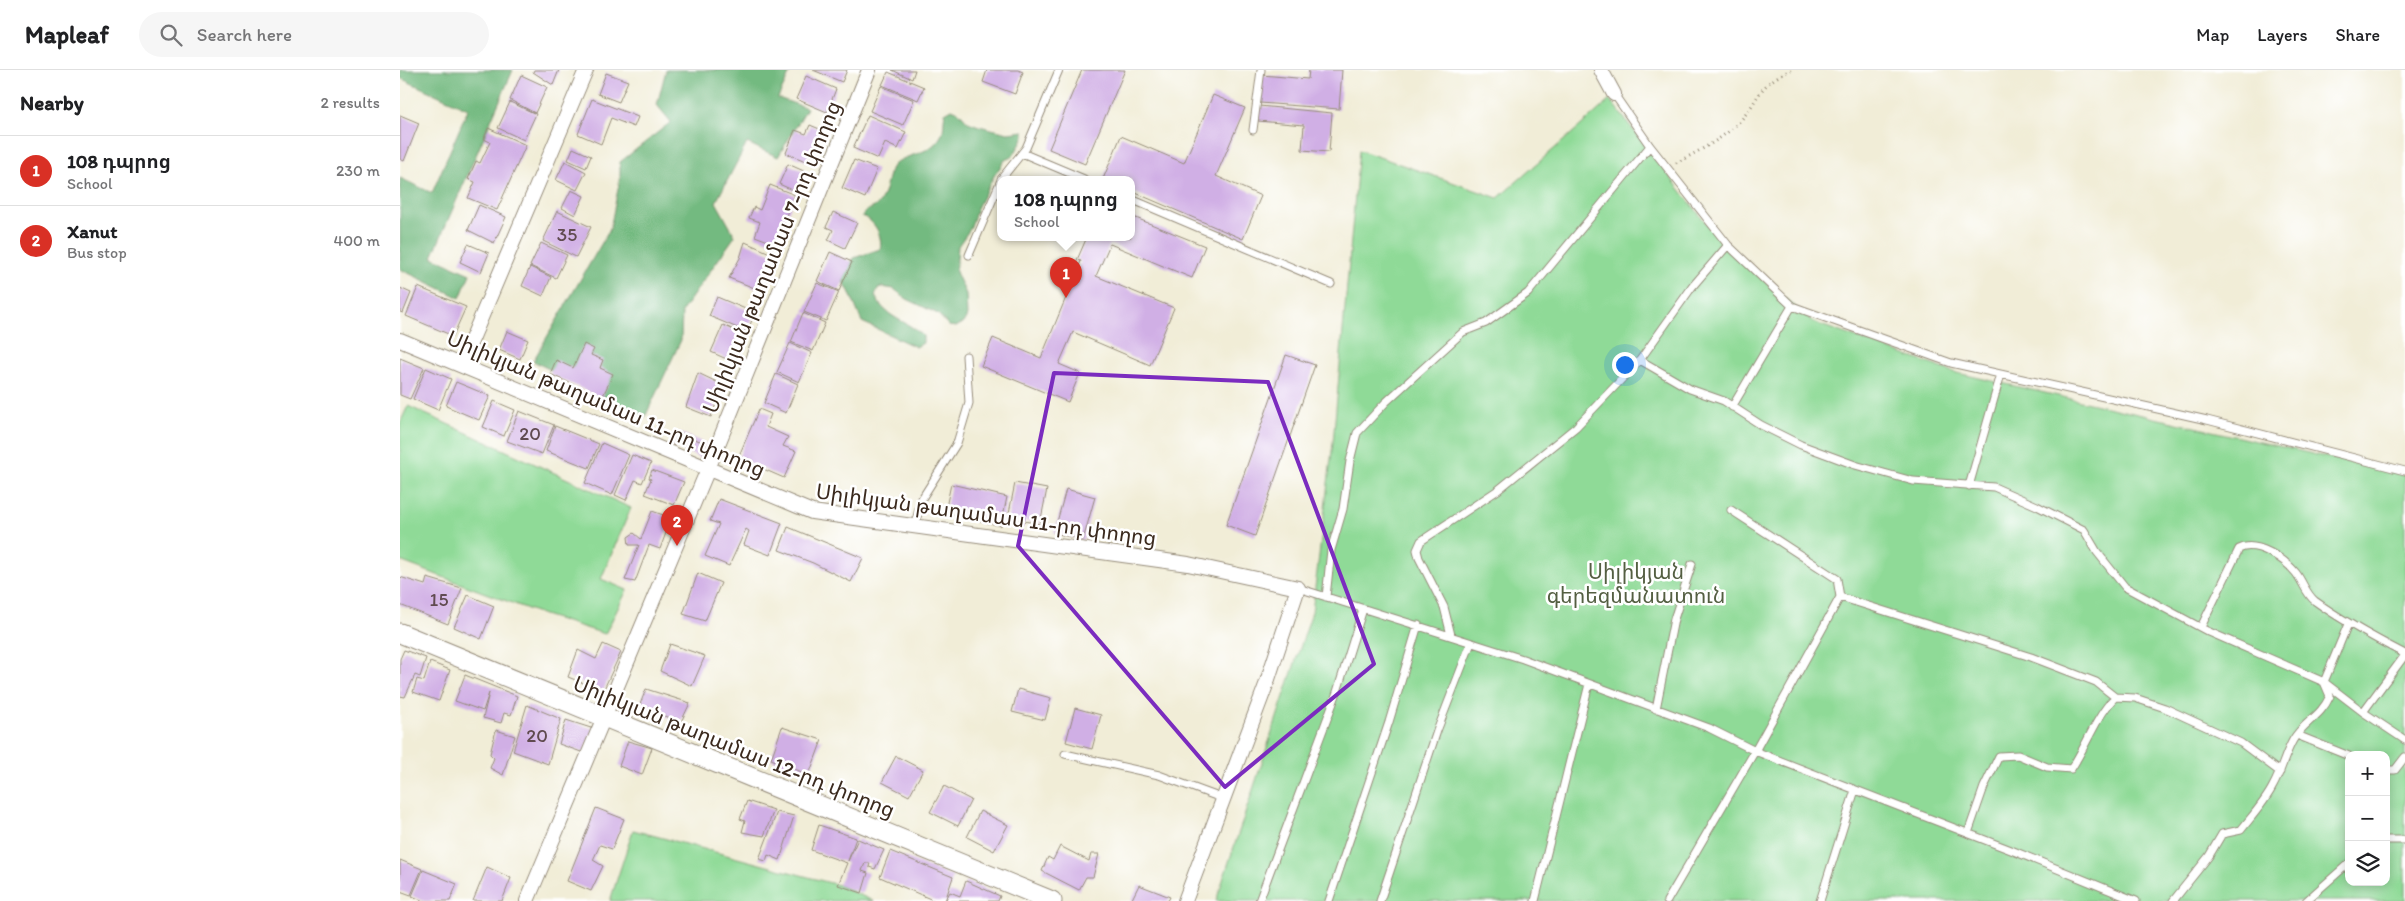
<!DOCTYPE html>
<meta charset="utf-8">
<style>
:root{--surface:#fff;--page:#f6f6f6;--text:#202124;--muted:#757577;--line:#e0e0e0;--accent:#d93025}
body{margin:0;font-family:Itim,"Noto Sans Armenian",sans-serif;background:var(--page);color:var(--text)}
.controls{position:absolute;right:15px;bottom:15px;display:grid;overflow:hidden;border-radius:10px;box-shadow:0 2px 12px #0003}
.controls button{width:45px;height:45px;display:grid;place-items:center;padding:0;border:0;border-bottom:1px solid var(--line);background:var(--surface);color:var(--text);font:25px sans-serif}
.you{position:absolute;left:1224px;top:294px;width:18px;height:18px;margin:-12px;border:4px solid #fff;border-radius:50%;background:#1a73e8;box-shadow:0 0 0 8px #1a73e833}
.badge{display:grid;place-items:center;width:32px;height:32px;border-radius:50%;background:var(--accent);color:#fff;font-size:16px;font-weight:700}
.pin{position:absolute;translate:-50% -41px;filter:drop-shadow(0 1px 2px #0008)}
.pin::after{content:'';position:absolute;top:26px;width:18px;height:15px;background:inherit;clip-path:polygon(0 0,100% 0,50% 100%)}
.popup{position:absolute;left:597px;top:106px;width:138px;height:65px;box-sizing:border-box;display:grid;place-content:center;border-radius:10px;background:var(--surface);filter:drop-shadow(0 1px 4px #0005);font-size:16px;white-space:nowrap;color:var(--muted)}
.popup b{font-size:19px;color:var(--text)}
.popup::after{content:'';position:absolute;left:50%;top:100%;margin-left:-10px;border:10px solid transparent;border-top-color:var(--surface)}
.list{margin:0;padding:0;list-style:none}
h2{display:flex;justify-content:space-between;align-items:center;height:65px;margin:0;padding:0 20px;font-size:21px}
h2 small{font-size:16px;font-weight:400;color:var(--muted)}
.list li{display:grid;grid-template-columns:32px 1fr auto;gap:15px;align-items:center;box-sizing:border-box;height:70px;padding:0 20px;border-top:1px solid var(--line)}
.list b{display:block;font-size:19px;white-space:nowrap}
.list p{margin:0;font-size:16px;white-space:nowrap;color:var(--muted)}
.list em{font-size:16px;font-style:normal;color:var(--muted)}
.icon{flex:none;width:28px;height:28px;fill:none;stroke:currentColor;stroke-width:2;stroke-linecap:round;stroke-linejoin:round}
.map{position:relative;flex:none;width:2005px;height:831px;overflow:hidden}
header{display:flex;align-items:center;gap:30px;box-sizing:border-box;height:70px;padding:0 25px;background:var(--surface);border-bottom:1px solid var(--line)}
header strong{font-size:24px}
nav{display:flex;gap:28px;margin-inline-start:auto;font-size:18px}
.search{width:350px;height:45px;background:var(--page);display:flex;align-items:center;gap:12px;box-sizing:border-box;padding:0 18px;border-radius:28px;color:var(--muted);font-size:19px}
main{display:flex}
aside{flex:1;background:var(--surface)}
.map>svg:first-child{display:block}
</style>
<header>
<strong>Mapleaf</strong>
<div class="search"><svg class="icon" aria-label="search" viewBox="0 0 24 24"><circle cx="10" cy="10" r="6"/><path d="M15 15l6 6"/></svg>Search here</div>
<nav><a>Map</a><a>Layers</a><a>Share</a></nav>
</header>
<main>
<aside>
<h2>Nearby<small>2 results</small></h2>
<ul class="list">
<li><span class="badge">1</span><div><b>108 դպրոց</b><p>School</p></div><em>230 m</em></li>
<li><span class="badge">2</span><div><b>Xanut</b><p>Bus stop</p></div><em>400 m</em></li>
</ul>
</aside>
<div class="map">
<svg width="2005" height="831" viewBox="0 0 2005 831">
<rect width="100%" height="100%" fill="#fff"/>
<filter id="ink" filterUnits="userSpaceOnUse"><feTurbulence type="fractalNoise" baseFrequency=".02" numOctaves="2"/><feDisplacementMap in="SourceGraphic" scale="10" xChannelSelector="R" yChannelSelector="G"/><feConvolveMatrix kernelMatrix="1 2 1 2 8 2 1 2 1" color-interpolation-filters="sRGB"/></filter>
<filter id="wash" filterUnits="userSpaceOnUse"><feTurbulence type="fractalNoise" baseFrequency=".0096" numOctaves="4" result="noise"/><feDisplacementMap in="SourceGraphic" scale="20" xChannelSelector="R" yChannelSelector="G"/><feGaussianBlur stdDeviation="1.12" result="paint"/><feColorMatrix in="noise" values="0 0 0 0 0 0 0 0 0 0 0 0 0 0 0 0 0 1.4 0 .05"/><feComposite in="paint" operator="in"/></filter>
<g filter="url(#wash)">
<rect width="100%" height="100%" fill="#f1edd7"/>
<path fill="#8fda97" stroke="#65825a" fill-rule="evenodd" d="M1210 30 1328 181 1415 253 1553 302 2005 405V831H816L912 542 933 373 959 80 1098 128ZM1949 685H1986V812H1949Z
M8 336 231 438 201 509 227 520 205 564 144 545 0 491V353Z
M233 760 438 815 473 831H210Z"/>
<path fill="#73ba80" stroke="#57724f" d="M0 0H113L32 187 70 204 60 228 0 199V108L32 123 68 39 0 8Z
M266 0H391L378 28 407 38 378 87 347 73 316 132 335 166 282 241 281 270 245 347 133 291 210 159 220 109V92L271 52 257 35Z
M552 39 559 42 568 52 579 56 608 63 624 61V66L619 76 613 86 605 90 594 106 578 136 570 159 558 176 556 202 566 224 567 246 563 253 556 257 549 256 538 244 507 229 494 219 482 217 478 219 475 226C487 250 506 249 523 266V273L516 277 462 252 449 221 444 214 443 206 454 188 480 179C483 166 475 151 462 146 466 138 475 139 480 132 487 121 486 106 493 96 503 83 529 87 541 66 545 59 543 51 545 43Z"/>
<g id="blocks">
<path fill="#d0afe5" d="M134 0H159L153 15 133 2Z
M413 0H447L442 12Z
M492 0H515L512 9Z
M587 0H618L623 2 615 24 583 12Z
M682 0H725L685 94 649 79Z
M909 0H942L939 39 860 33 862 5 908 9Z
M488 2 524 17 518 30 482 15Z
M206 3 228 11 219 32 198 24Z
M121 5 147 17 135 43 110 30Z
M406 6 436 19 427 42 396 29Z
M481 16 514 30 503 55 470 41Z
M813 25 845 38 816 106 861 126 843 169 731 121V109H703L721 66 784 93Z
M192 29 238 47 234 57 211 48 201 74 178 64Z
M110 32 136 44 124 70 98 58Z
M859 36 932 43 929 82 902 80 904 55 858 51Z
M0 45 19 53 4 91 0 89Z
M468 45 506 62 498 79 485 73 478 89 453 78Z
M410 55 422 60 408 92 386 83 395 60 406 64Z
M88 58 126 75 97 140 68 128 75 112 68 109 76 91 80 93 90 72 84 69Z
M173 78 191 86 186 98 168 90Z
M454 90 477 99 465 128 442 118Z
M165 91 186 102 177 120 156 110Z
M388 94 406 102 397 122 379 114Z
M370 115 395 125 376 174 355 166 360 152 349 148 354 137 360 140Z
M171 120 184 126 175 145 162 138Z
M79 135 106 147 94 173 68 160Z
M157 141 191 157 176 187 143 171Z
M433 142 457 153 445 178 428 170 433 160 426 157Z
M731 146 805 176 792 208 710 174 696 206 774 238 750 295 673 262 659 294 680 303 668 332 581 296 593 268 641 288 681 191 677 190 687 167H731Z
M345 172 379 187 362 221 329 208 340 188Z
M141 173 167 185 156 208 130 196Z
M68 174 89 183 81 202 60 192Z
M430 182 452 192 439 221 417 211Z
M130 197 151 207 143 226 122 216Z
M417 213 439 222 426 251 404 242Z
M18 217 66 237 53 266 6 246Z
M0 218 11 223 3 243 0 242Z
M317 227 355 243 347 262 309 246Z
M403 243 425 253 413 281 391 272Z
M323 255 345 265 333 292 311 282Z
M107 261 128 270 120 289 99 280Z
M390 273 412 283 399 312 377 302Z
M184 274 194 279 191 285 203 290 200 298 213 304 202 328 150 304 156 290 173 298Z
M886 285 915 295 855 466 826 455Z
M0 288 24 298 10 329 0 325Z
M26 298 51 309 38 340 13 329Z
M298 303 323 315 311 347 286 337Z
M376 304 398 314 386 343 364 333Z
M56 312 90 326 79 350 46 336Z
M94 331 115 340 104 366 83 357Z
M359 339 371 344 366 357 388 367 383 376 396 381 384 408 338 388Z
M119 341 154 355 142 384 107 371Z
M155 356 199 374 189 398 146 381Z
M278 362 307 374 302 389 273 376Z
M202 373 229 385 212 425 185 413Z
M232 385 251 393 242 413 235 410 226 430 215 425Z
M252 400 284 412 274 435 245 424 251 409 249 408Z
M615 413 647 419 640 454 608 448Z
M551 414 607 427 601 456 545 442Z
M666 419 695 427 683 470 654 463Z
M319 429 382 453 370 485 344 475 349 461 346 459 329 496 305 486 319 454 310 451Z
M252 441 269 447 267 451 270 452 260 479 249 475 235 512 225 510 239 475H229L228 467 234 463 241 469Z
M388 457 463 488 451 512 413 493 379 480Z
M298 503 321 513 305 551 283 544Z
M0 507 25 515 27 508 62 518 48 554 0 535Z
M68 525 94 536 81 569 54 557Z
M203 574 221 582 203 621 168 607 178 580 196 589Z
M270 574 305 586 292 616 260 601Z
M4 580 26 588 20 607 15 605 5 627 0 626V589Z
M30 592 50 600 39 631 13 622 17 609 24 611Z
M65 605 117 626 111 645 104 643 101 653 83 648 89 623 83 641 55 631Z
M246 619 290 633 281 652 239 637Z
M618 619 651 628 645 650 612 642Z
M127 635 161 649 148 694 113 681Z
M675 638 701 645 692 679 666 672Z
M166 650 194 659 184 683 159 674Z
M382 657 422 670 409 705 371 689Z
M96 660 115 666 103 705 90 698 94 688 90 684Z
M228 671 252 678 242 705 219 696Z
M496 686 523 700 509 726 482 712Z
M544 716 571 730 558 756 530 742Z
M347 731 374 740 364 766 342 762 345 751 340 749Z
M196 738 224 749 212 779 200 775 193 790 203 796 191 821 167 811Z
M580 741 608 755 594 781 567 767Z
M377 742 394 746 380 790 368 785 366 791 359 789Z
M419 755 456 768 448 791 458 769 484 780 475 799 469 797 470 793H465L462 801 468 803 462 823 438 815 447 793 411 780Z
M660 776 689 791 691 784H699L693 807H686L679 820 642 801 648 787 653 790Z
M490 781 553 807 545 831H535L480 807Z
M0 790 22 799 11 825 0 821Z
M87 797 111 808 102 831H73Z
M23 800 57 814 50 831H24L12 826Z
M566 811 600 826 598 831H545L550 822 560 826Z
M739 815 770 827 768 831H731Z"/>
</g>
</g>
<g filter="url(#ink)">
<use href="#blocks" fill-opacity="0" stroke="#968c7a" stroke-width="1"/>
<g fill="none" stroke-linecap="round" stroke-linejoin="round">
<defs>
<path id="lane" d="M1214 24 1250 76 1328 175 1392 236 1551 293 1807 350 2005 401
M853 60 861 0
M622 83 684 109
M601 109 626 78 659 0
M731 129 931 214
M569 185 601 110
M1240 290 1290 319 1324 331 1361 355 1401 375 1455 395 1513 411 1594 417 1637 436 1684 460 1697 482 1725 517 1807 561 1924 612 1963 642 2005 670
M1332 337 1392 236
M1569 416 1601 304
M515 456 521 430 557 373 569 333 566 286
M898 518 1123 589 1309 658 1355 681 1611 780 1736 831
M926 527 931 480 943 439 950 391 957 363 986 332 1063 262 1086 253 1128 223 1250 76
M1440 527 1631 587 1696 612 1715 627
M1801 557 1839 479C1856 470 1885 489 1896 503 1903 512 1906 524 1915 531 1944 552 1974 568 2005 584
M1051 565 1044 537 1019 488 1017 480 1021 471 1098 420 1176 357 1240 290 1292 217 1328 175
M1256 639 1274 549 1292 494
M1963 642 2005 585
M1897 665 1949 686
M665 684 759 705 824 729
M1986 700H1995L2005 687
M1568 763 1584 717 1599 686 1618 685 1647 697 1671 699C1687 675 1695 648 1715 627L1735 628 1765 638 1841 673 1880 702
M1986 770H2005
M859 831 936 625 963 539
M929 831 989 652 1018 555
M980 831 1037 661 1071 573
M1135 831 1189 614
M1267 831 1355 681 1440 527 1437 509 1331 440
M1420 831 1455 720
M1773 831 1809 786 1822 764 1841 760C1852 746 1865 732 1873 716 1881 702 1885 684 1893 670 1904 651 1920 648 1930 626L1924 612 1948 554
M1906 831 1949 793"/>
<path id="street" d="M1201 0 1214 24
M0 270 412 442 788 494 898 518 866 615 785 831
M61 295 186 0
M127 831 308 399 469 0"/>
<path id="secondary" d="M0 563 652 831"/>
</defs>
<use href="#lane" stroke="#968c7a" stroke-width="9"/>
<use href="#street" stroke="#968c7a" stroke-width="16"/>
<use href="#secondary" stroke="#968c7a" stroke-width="21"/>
<path stroke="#968c7a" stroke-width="3" stroke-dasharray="1 4" stroke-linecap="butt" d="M1276 93C1297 82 1321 70 1338 53 1361 30 1354 16 1391 0"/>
<use href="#lane" stroke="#fff" stroke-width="7"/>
<use href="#street" stroke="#fff" stroke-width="14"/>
<use href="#secondary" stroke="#fff" stroke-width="19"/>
</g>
</g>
<path fill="none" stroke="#7b2cbf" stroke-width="4" stroke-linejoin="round" d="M654 303 868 312 974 594 825 717 618 476Z"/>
<g text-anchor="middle" stroke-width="5" stroke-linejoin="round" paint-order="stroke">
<g font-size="19" fill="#604b50">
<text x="167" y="171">35</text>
<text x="130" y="370">20</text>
<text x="39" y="536">15</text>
<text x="137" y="672">20</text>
</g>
<g font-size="21" fill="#3b2a1e" stroke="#fff">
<text transform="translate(372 187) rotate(-68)" y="7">Սիլիկյան թաղամաս 7-րդ փողոց</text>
<text transform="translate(206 334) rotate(23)" y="7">Սիլիկյան թաղամաս 11-րդ փողոց</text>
<text transform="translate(586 445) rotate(8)" y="7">Սիլիկյան թաղամաս 11-րդ փողոց</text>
<text transform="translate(334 677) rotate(22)" y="7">Սիլիկյան թաղամաս 12-րդ փողոց</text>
</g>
<g font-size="21" fill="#545f42" stroke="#fff">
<text x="1236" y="509">Սիլիկյան<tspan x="1236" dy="24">գերեզմանատուն</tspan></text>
</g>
</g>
</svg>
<div class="controls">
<button>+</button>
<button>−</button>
<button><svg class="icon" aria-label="layers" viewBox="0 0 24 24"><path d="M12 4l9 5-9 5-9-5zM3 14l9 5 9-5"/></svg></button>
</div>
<div class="you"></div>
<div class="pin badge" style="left:666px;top:228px">1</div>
<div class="popup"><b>108 դպրոց</b>School</div>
<div class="pin badge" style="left:277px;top:476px">2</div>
</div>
</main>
